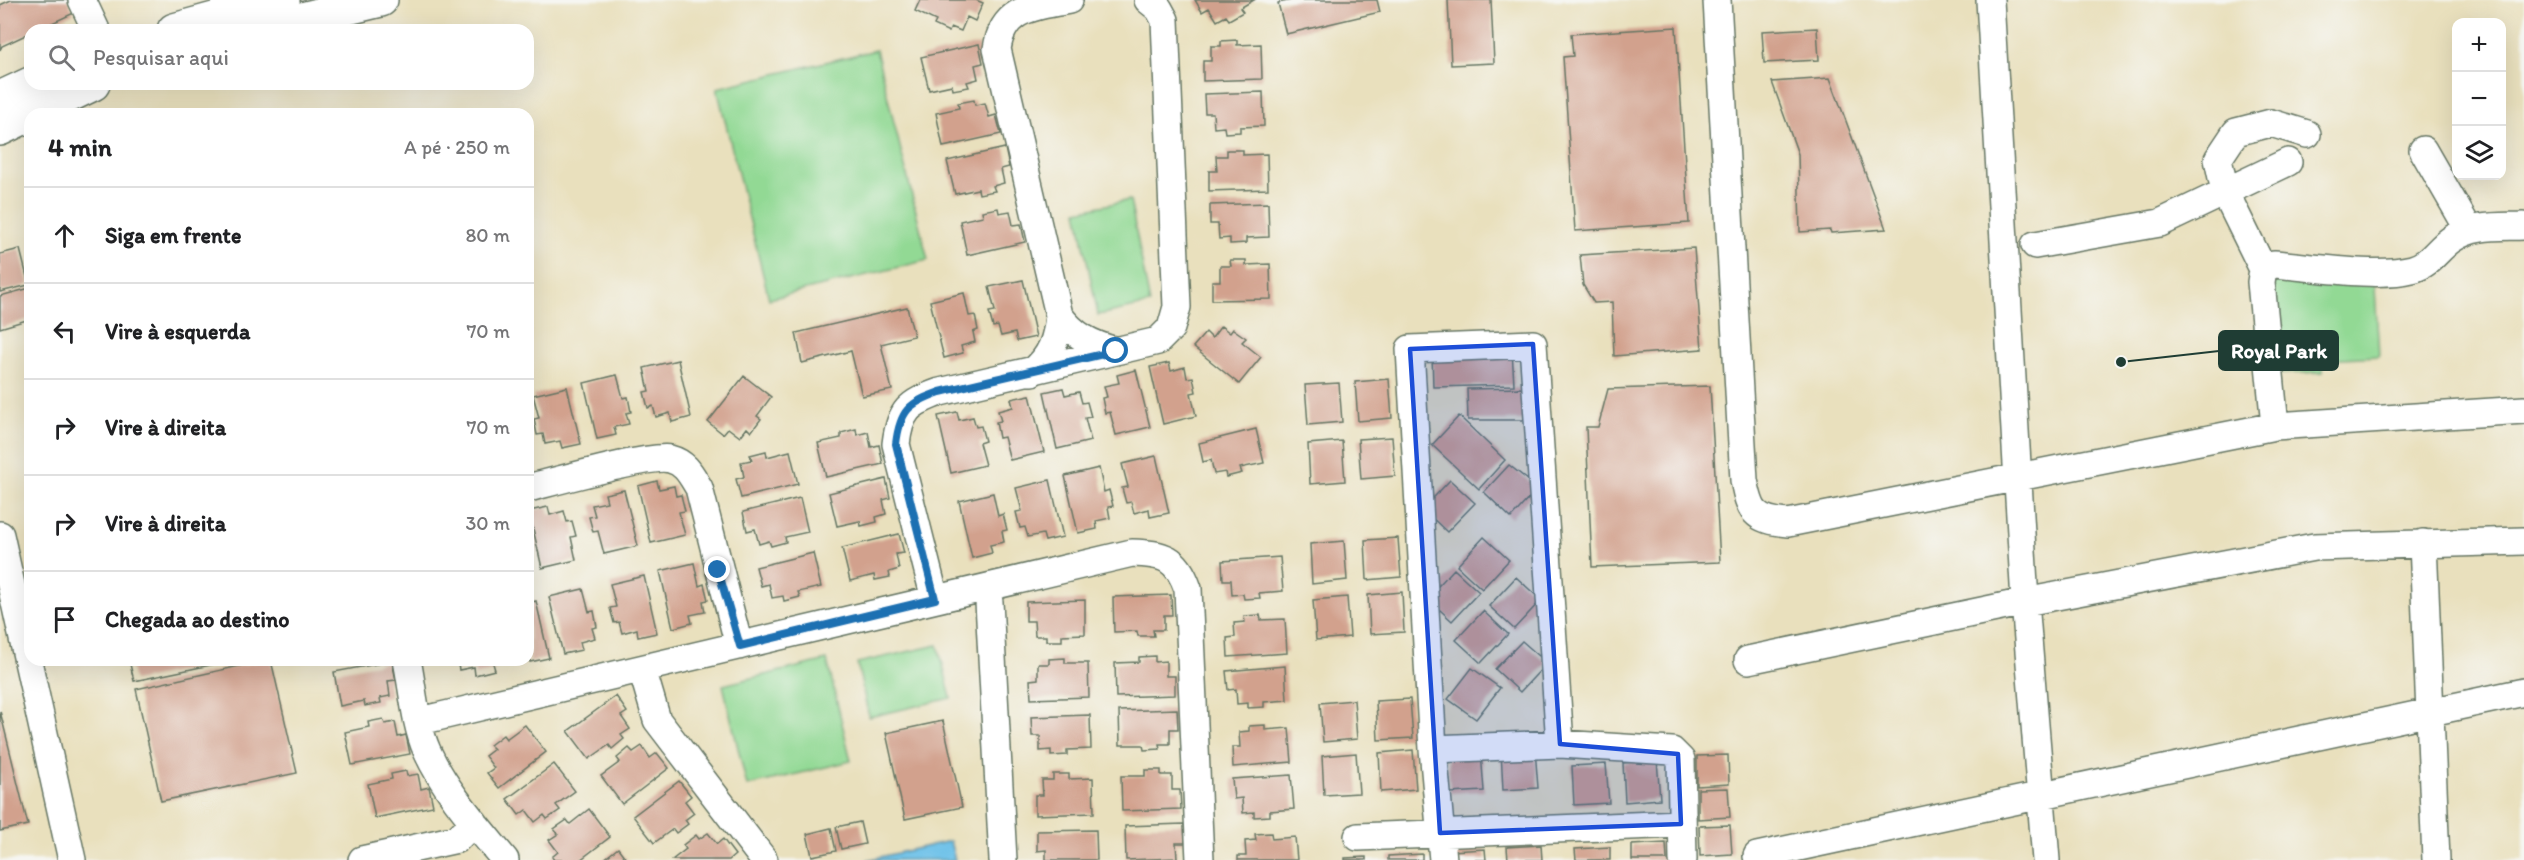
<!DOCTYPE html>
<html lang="pt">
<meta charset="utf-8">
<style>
:root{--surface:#fff;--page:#f2f2f2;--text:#202124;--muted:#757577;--line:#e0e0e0}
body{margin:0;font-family:Itim,sans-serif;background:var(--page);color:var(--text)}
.controls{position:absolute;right:18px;top:18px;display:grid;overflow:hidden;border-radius:12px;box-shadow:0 6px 24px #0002}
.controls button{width:54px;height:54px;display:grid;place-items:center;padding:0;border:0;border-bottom:2px solid var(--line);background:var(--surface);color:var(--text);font:30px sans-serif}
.stop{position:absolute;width:18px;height:18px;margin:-14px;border:4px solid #1f6fb2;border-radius:50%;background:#fff}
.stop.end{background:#1f6fb2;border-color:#fff;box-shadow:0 2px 6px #0008}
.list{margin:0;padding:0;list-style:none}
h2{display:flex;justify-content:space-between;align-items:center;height:78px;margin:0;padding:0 24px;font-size:26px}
h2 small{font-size:20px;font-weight:400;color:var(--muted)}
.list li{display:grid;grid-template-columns:39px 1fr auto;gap:18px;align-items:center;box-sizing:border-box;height:96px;padding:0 24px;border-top:2px solid var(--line)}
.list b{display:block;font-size:22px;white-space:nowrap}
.list em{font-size:20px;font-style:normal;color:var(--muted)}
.icon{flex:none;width:33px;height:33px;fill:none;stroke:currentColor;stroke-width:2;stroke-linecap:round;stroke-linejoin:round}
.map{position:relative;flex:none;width:2524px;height:860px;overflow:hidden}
.search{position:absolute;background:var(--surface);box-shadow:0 6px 24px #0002;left:24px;top:24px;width:510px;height:66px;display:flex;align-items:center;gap:15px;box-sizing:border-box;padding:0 21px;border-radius:18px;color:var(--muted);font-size:22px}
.panel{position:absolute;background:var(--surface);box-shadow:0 6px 24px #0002;left:24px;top:108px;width:510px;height:558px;border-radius:18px}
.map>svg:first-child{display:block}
</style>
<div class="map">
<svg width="2524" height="860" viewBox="0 0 2524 860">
<rect width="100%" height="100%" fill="#f6f6f2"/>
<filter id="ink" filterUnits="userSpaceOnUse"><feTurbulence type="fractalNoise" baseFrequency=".0167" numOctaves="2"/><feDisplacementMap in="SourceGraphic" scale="12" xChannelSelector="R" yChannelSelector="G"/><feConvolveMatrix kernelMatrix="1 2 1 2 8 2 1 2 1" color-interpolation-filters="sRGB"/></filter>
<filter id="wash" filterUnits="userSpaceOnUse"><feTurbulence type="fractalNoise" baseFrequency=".008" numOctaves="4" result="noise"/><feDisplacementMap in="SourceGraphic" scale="24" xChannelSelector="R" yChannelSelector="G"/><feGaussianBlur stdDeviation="1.35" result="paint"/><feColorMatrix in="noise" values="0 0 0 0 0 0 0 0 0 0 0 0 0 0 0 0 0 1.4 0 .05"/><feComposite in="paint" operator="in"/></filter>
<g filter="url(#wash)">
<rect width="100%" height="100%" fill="#e9e0bd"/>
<path fill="#92d994" stroke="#588b64" stroke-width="1.5" d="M876 50 928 260 769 299 717 88Z
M1130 200 1150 304 1098 315 1077 211Z
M2374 270 2379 356 2323 359V372L2273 374 2268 276Z
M938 645 951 698 869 717 857 663Z
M827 660 851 761 747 786 723 685Z"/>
<path fill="#6dc1e9" stroke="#467f8e" stroke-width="1.5" d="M950 841 955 860H867Z"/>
<g id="blocks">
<path fill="#d2a18d" d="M11 0H68L74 13 37 30H30V33L2 46 0 50V5Z
M920 0H976L983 3 975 21 967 17 961 31 951 27 949 32 934 25 936 21 915 11Z
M1195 0H1254L1240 8 1243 12 1229 20 1226 16 1217 21 1209 8 1202 12Z
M1292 0H1377L1380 12 1286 34 1278 3Z
M1448 0H1491L1494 63 1451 65Z
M1676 27 1689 223 1575 231 1563 57 1573 56 1571 34Z
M1817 28 1819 60 1764 63 1762 31Z
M1237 40V45L1261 44 1262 79 1203 81V61H1211V46H1221V41Z
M979 44 983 63 975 65 978 79 967 82 969 87 953 90 952 85 929 90 921 57Z
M1830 78 1886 229 1831 233 1830 230 1800 232 1798 154 1772 82Z
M1263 92 1264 126 1240 127V132L1225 133 1224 127 1214 128 1213 113H1205L1204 94Z
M974 100 975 105 985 103 989 117 996 115 1001 134 943 147 936 113 959 108 958 103Z
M1005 148 1009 167 1001 169 1004 183 993 186 995 191 979 194 978 189 955 194 947 161Z
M1227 150H1243V155L1267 154 1268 189 1209 191V171H1217L1216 156H1227Z
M1268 203 1269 237 1246 238V243L1230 244V238L1219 239 1218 224H1210V205Z
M998 208 999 213 1010 211 1013 225 1021 224 1025 242 967 255 960 221 983 216 982 211Z
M1694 248 1702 349 1614 356 1612 302 1594 303 1583 285 1580 255Z
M20 249 29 285 0 292V254Z
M1230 260H1246V265L1270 264 1271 299 1212 300V281H1220V266H1231Z
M1023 280 1036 337 1017 341 1015 333 1001 336 998 326 993 327 989 312 995 311 989 287Z
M30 288V319L0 328V296Z
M964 293 969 316 975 315 978 330 973 332 975 342 961 346 963 353 944 358 930 301Z
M907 307 914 336 881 344 892 390 862 396 851 351 802 363 796 333Z
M1221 326 1230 333 1233 329 1246 338 1242 342 1261 357 1239 384 1193 347 1206 332 1212 338Z
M1512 350 1514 385 1433 387 1432 353Z
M678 360 691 417 672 422 670 413 656 417 653 406 648 408 644 392 649 391 644 368Z
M1169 363 1171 371 1185 367 1187 378 1193 377 1196 392 1191 393 1196 416 1163 424 1150 367Z
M1136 370 1150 427 1116 435 1110 412 1105 413 1102 398 1107 397 1104 386 1119 383 1117 375Z
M617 375 623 398 628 397 631 412 626 413 629 424 614 427 616 435 597 439 584 383Z
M744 376 771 397 757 416 761 419 751 432 747 428 740 437 728 428 723 434 708 422Z
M1389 379 1392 418 1358 421 1355 382Z
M1339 383 1342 422 1308 425 1305 385Z
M1710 386 1720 562 1592 567 1586 427H1598L1608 389Z
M567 387 581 444 562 448 560 441 545 444 543 434 537 435 534 419 539 418 533 395Z
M1063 388 1065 395 1079 392 1082 403 1087 402 1091 417 1085 418 1091 441 1057 449 1044 392Z
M1526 388 1528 420H1468L1467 389Z
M1030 395 1044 452 1010 460 1004 437 999 438 996 422 1001 421 998 411 1013 407 1011 399Z
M957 412 959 420 973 417 976 427 981 426 985 441 979 443 985 465 951 473 938 416Z
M1459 416 1505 460 1479 489 1432 445Z
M856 429 857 435 868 432 871 447 879 445 883 464 826 477 818 443 841 438V433Z
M1256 429 1264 463 1240 468 1242 473 1226 477 1225 472 1214 474 1211 460 1203 462 1199 443Z
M1392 437 1395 476 1361 479 1358 439Z
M1342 441 1345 481 1310 484 1308 444Z
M766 451 767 457 790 451 798 484 741 498 736 479 744 477 741 462 752 460 750 455Z
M1156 456 1169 513 1150 517 1149 509 1134 513 1131 502 1126 503 1122 488 1128 487 1122 464Z
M1509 465 1538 488 1511 518 1484 492Z
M1099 468 1104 492 1109 490 1113 506 1108 507 1110 518 1096 521 1097 529 1078 533 1065 476Z
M886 479 890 498 883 500 886 514 876 517 877 522 861 526 860 521 837 526 829 493Z
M1050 480 1063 537 1045 541 1043 534 1028 537 1025 527 1020 528 1016 512 1022 511 1016 488Z
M1450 480 1475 503 1447 532 1423 509Z
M657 481 659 489 674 486 676 496 681 495 685 511 679 512 685 535 651 543 638 486Z
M624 490 638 546 604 554 598 531 593 532 589 517 595 516 592 505 607 502 605 494Z
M993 493 998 516 1003 514 1007 530 1002 531 1004 542 990 545 992 553 972 558 959 501Z
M800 498 808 532 785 537 786 542 771 546 769 541 759 544 755 529 747 531 743 512Z
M548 507 550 515 564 511 567 522 572 521 576 536 571 537 576 560 542 568 529 511Z
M899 534 904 553 896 554 899 569 889 572 890 577 875 580 874 575 850 581 842 548Z
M1484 537 1509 560 1482 589 1457 566Z
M1398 538 1401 577 1367 580 1365 540Z
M1344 541 1347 580 1312 584 1310 544Z
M813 553 821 587 798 592 800 597 784 601 783 596 772 598 769 584 761 586 756 567Z
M1280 557 1283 591 1259 593 1260 598 1244 599 1243 594 1232 595 1231 580H1223L1222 561Z
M694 563 699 586 704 584 708 600 703 601 705 612 690 615 692 623 673 628 660 571Z
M1454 569 1479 592 1452 621 1427 598Z
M644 576 657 633 638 637 637 629 622 633 619 622 614 623 610 608 616 607 610 584Z
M1516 577 1541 600 1514 629 1489 606Z
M583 589 589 612 594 611 597 627 592 628 595 638 580 642 582 650 563 654 549 597Z
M1402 592 1404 632 1370 634 1368 595Z
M1171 595 1172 615H1164V630H1153L1154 636H1138L1137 631 1114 632 1113 597Z
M1347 597 1350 637 1316 640 1313 600Z
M1085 600V634L1062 635V641H1046V636H1035L1034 621H1026V602Z
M536 601 549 658 530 662 528 603Z
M1483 611 1508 634 1481 663 1456 640Z
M1260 615 1261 620 1285 619 1287 653 1228 657 1227 638 1235 637 1234 623 1245 622 1244 616Z
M1522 641 1547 663 1520 692 1495 669Z
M1155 656V662L1166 661V676H1175V695L1116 697 1115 663 1139 662V657Z
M1065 658V663H1088L1089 697 1031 699 1030 680 1038 679V664H1049V659Z
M129 660H230V661L134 681Z
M266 660H271L297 773 161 801 136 689Z
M457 660H492L495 670 475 675 474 667 459 670Z
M392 661 396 680 388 681 390 696 380 698 381 703 365 706 364 701 340 706 334 672Z
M1285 666 1287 700 1264 702V707L1248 708V703L1237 704 1236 689 1228 690 1226 671Z
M1472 668 1500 688 1476 719 1448 699Z
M616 696 627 712 621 716 630 729 621 735 624 739 612 749 609 745 589 759 568 731Z
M1410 699 1413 738 1378 740 1376 701Z
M1354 700 1357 739 1323 742 1320 703Z
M1177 709 1178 729H1170V744H1159L1160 749 1144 750 1143 745H1120L1119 711Z
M0 711 28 825 0 831Z
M1090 715 1091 749 1067 750V755L1051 756V750L1040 751V736H1032L1031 717Z
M383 719 385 724 395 722 398 737 406 735 410 754 352 765 345 732 369 727 368 722Z
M943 721 962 807 905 819 886 733Z
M525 725 546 752 499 788 487 773 494 768 485 756 494 749 490 745 503 735 506 739Z
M1265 725V730L1289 728 1292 762 1233 767 1232 747H1240L1239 732 1249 731V726Z
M642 746 650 758 657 753 669 768 622 804 601 776 620 762 617 758 629 748 633 752Z
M1535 749 1538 788 1503 790 1501 751Z
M1413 750 1416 789 1381 792 1379 753Z
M1481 752 1484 791 1450 793 1448 754Z
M1356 753 1359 793 1324 795 1322 756Z
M1728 755 1729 784 1697 786V756Z
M1657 760 1660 799 1625 802 1623 763Z
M554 764 575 791 556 805 560 810 547 819 544 815 535 822 526 810 519 815 507 799Z
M1606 764 1609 803 1574 805 1572 766Z
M1145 770H1161V775H1172V790H1180L1181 809 1122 811 1121 776H1145Z
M406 771 407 776 418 774 421 789 429 787 433 806 375 818 368 784 392 779 391 774Z
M1053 774H1069V779L1093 778 1094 813 1035 815V795H1043L1042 780H1053Z
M1291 775 1294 809 1270 811V816L1254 817V812L1243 813 1242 798 1234 799 1232 779Z
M679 781 691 796 685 801 694 813 685 820 688 824 676 833 673 829 654 843 633 816Z
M1728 788 1730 817 1698 819V789Z
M589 809 610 837 580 860H554L552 857 558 852 549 840 558 834 554 829 567 820 570 824Z
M860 822 865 844 841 849 836 827Z
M1184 824 1185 843H1176L1177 858 1126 860 1125 826Z
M1730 825 1732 854 1700 856 1699 826Z
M831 828 836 851 812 856 807 834Z
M1096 830 1097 860H1046V850L1037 851V831Z
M708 833 717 844 723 839 735 855 729 860H672L686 849 683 845 696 835 699 839Z
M1271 833 1272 839 1295 837 1297 860H1238V856H1246L1245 841 1256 840 1255 834Z
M1666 843 1667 860H1632V845Z
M1541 845 1542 860H1508L1507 847Z
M1610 847V860H1576L1575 849Z
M618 848 627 860H603Z
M1485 849 1486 860H1451V851Z
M1422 854V860H1388V856Z
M1366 857V860H1345V858Z"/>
</g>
</g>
<g filter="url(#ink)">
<use href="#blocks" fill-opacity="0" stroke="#667664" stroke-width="1.5"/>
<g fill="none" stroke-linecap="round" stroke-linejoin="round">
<defs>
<path id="minor" d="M82 0 96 30
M1717 0 1744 480C1750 511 1753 520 1788 523L2275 426 2524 410
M1990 0 2025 602 2046 860
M2423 150 2469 230
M2035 245 2160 223 2288 162
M2263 269 2274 264C2313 267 2376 278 2412 269 2431 264 2437 249 2452 239 2473 224 2500 227 2524 226
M1059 315C1074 336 1091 344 1116 351
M1032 372C1051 357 1057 339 1059 315L997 49C1003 7 1034 7 1069 0
M2275 426 2261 282 2263 269 2225 192 2218 159 2236 132 2271 123 2307 134
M528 488C552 482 653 454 670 459 686 463 691 475 699 488L739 646
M0 535 72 860
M2423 543 2436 860
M985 588 989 602 1003 860
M935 599 896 444C900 410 909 403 940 392L1158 341 1171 328 1177 307 1165 20 1159 9 1148 0
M407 660C413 689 415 724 427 751 445 791 477 826 505 860
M1748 660 2025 602 2314 547 2524 541
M642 669 657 720 764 860
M420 721 1132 553C1164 554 1177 557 1188 589L1200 860
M1433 749 1560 744 1672 751 1681 760 1683 860
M1358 837 1681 824
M1757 856 2524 692
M362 860 457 839 474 822
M1443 860 1433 749 1410 349 1533 344 1560 744"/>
<path id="highway" d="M174 30 283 0
M256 30 381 0
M0 98 30 84
M0 129 93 84"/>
</defs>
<use href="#minor" stroke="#667664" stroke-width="30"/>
<use href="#highway" stroke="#667664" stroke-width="36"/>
<use href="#minor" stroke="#fff" stroke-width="27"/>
<use href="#highway" stroke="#fff" stroke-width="33"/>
</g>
</g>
<g fill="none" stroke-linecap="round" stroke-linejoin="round" filter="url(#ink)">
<path stroke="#1f6fb2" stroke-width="8" d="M718 570 740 646 935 599 896 444C900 410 909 403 940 392L1116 351"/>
</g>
<path fill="#1d4ed8" fill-opacity="0.2" stroke="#1d4ed8" stroke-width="4.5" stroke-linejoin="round" d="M1533 344 1560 744 1678 754 1681 824 1440 833 1410 349Z"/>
<path fill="none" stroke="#1f3d34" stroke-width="2" d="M2121 362L2219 351"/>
<circle fill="#1f3d34" stroke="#f6f6f2" stroke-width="2" cx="2121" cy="362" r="6"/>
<rect fill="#1f3d34" stroke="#1f3d34" stroke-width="2" x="2219" y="331" width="119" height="39" rx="6"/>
<g font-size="21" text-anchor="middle" font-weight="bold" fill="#fff">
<text x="2279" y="358">Royal Park</text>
</g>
</svg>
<div class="controls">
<button>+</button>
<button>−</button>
<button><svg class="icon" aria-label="layers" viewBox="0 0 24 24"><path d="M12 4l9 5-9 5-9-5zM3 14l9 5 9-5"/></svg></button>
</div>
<div class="stop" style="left:1116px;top:351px"></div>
<div class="stop end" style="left:718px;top:570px"></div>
<div class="search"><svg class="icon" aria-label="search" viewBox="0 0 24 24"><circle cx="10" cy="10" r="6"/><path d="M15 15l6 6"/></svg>Pesquisar aqui</div>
<section class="panel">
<h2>4 min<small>A pé · 250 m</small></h2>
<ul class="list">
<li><svg class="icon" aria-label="ahead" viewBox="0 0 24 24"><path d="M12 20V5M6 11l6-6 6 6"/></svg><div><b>Siga em frente</b></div><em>80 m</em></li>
<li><svg class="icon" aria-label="left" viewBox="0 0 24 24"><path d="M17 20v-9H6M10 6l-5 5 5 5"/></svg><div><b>Vire à esquerda</b></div><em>70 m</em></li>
<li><svg class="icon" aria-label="right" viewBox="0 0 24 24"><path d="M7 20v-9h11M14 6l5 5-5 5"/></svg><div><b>Vire à direita</b></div><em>70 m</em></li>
<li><svg class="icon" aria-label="right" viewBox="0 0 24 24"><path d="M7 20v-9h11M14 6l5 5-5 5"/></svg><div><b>Vire à direita</b></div><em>30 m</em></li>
<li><svg class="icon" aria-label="arrive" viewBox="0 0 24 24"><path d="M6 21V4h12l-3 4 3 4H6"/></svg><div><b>Chegada ao destino</b></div></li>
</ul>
</section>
</div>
